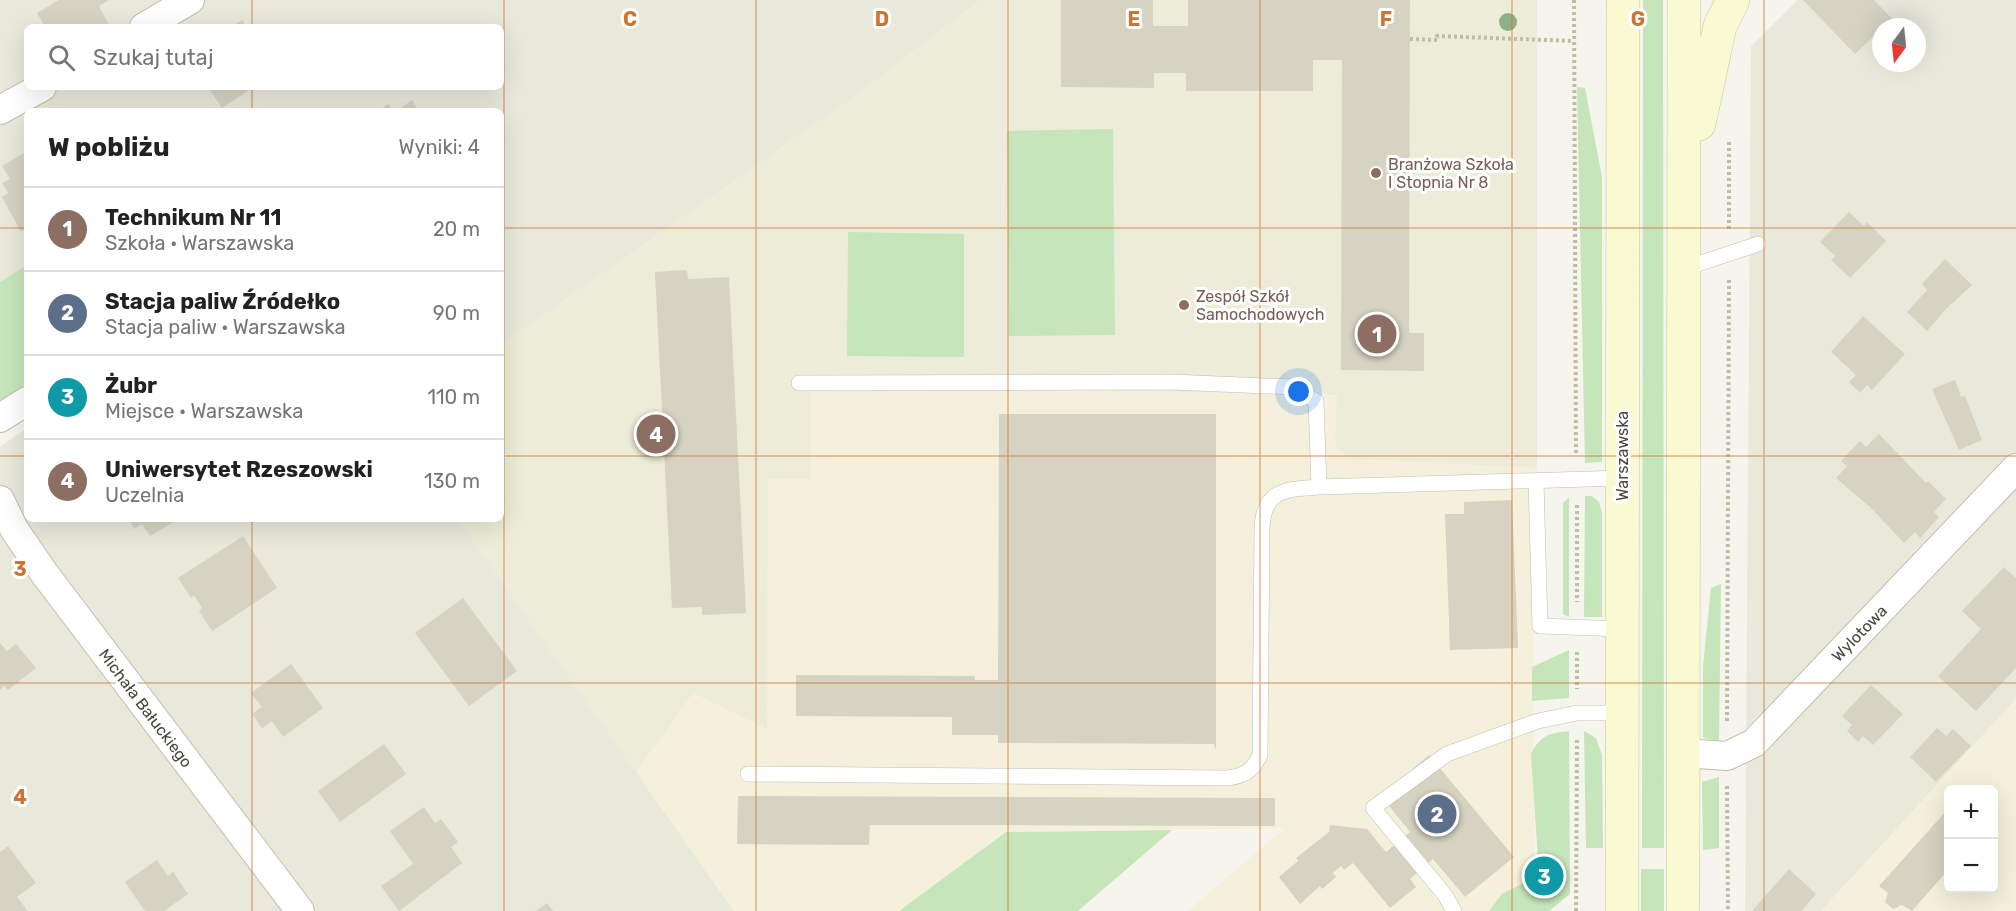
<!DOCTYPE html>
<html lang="pl">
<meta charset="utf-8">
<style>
:root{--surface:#fff;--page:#f2f2f2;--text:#222;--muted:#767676;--line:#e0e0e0;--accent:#7a4a29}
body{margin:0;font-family:Rubik,sans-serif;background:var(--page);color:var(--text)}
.controls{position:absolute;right:18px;bottom:18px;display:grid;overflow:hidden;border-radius:9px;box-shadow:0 6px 24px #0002}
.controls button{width:54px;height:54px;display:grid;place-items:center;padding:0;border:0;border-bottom:2px solid var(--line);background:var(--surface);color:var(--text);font:30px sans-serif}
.compass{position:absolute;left:1872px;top:18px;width:54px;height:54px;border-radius:50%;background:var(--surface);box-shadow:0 6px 24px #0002;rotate:195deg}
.you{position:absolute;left:1299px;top:392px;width:21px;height:21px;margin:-15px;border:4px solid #fff;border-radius:50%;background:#1a73e8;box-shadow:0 0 0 9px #1a73e833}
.badge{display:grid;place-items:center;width:39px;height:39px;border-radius:50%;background:var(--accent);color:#fff;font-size:20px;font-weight:700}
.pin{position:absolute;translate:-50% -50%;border:3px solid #fff;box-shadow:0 2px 6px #0006}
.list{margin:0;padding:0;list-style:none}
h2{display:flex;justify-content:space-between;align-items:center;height:78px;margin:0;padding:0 24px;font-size:26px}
h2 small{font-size:20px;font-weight:400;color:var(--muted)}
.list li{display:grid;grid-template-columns:39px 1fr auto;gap:18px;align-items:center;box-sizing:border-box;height:84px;padding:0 24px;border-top:2px solid var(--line)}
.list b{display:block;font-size:22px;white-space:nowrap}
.list p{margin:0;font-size:20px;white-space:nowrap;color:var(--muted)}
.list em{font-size:20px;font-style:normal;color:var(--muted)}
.icon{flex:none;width:33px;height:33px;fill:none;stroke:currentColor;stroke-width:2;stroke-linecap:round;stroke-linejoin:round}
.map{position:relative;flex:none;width:2016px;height:911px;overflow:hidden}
.search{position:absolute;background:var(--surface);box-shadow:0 6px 24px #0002;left:24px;top:24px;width:480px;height:66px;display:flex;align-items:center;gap:15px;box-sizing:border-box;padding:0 21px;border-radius:9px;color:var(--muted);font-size:22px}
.panel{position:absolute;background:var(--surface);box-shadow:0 6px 24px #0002;left:24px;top:108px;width:480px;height:414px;border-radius:9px}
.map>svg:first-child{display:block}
</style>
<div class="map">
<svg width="2016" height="911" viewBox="0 0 2016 911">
<rect width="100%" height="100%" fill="#f5f5ed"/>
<path fill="#e8e8db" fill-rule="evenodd" d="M0 0H981L851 99 501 345V111H27V265L0 282ZM27 27H501V87H27Z
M1798 0H2016V699L1821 911H1745L1751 46ZM1881 27H1917V63H1881Z
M27 428V519H458L734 911H0V447Z"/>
<path fill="#f4f0db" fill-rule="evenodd" d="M828 385 1337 396 1335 443 1355 459 1537 468 1533 665 1535 905 1528 911H1188L1285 828 1006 832 899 911H734L636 772 693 693 767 729 768 479H811V390Z
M2016 699V911H1821ZM1948 790H1994V888H1948Z"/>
<path fill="#ececd8" d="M981 0H1537V468L1355 459 1340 452 1335 443 1337 395 828 385 811 389V479H768L767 729 693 693 636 772 458 519H501V345L851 99Z"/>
<path fill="#c6e5ba" d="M1643 0H1663L1664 848H1642Z
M1577 87 1585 88 1602 177V462L1585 463Z
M1113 129 1115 335 1009 336 1007 131Z
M848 232 964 234V357L847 356Z
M27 265V387L0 404V282Z
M1585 496H1592L1599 502 1602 513V617H1584Z
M1569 497V617L1563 614V503Z
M1721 584 1719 741 1703 738V666L1711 588Z
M1569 650V698L1532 701V667Z
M1569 731 1570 894 1549 911H1489L1502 894 1539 875 1531 754C1540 735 1550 733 1569 731Z
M1584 731 1596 738 1602 755 1603 848H1586Z
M1719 777V848L1703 850 1702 782Z
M1172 830 1078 911H899L1006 832Z
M1641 869H1664V911H1641Z"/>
<path fill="#d6d3c3" d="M59 0H109L99 6 109 25 45 27 37 13Z
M1061 0H1153V26H1188V0H1410L1409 333H1424V371L1341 370 1342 60H1313V91H1186V73H1154V88L1061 87Z
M1803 0H1874L1892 19 1855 54Z
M242 20 247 27H231Z
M208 87H254L222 108Z
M412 100 419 111H397Z
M388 104 393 111H378Z
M27 151V228L21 232 2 197 8 193 2 183 10 179 2 166Z
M1849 212 1864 226 1867 222 1886 241 1850 278 1831 260 1835 256 1820 242Z
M1945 259 1972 285 1946 309 1927 331 1907 312 1927 290 1922 284Z
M687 270 688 279 729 277 746 613 702 615V607L672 608 655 272Z
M1863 316 1905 354 1872 390 1867 385 1860 393 1849 382 1856 375 1831 352Z
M1955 380 1961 397 1965 396 1982 440 1959 450 1932 389Z
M999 414H1216V750L1214 744 998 743V735H952V717L796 716V675L975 676V680H998Z
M1879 434 1926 483 1928 481 1946 499 1934 512 1939 517 1920 538 1915 532 1904 543 1872 509 1869 510 1871 508 1836 478 1847 466 1841 461 1860 441 1866 447Z
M1512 500 1518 648 1450 650 1445 514H1464V502Z
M129 519H179L150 536 142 524 134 529Z
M243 536 277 588 212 631 199 611 202 608 194 595 191 598 178 578Z
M2004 567 2016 578V668L1976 711 1938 676 1981 629 1962 611Z
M463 598 517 671 469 706 415 633Z
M0 643 7 651 16 644 36 668 8 690 4 686 0 690Z
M291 664 323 708 283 737 272 721 262 728 252 714 262 707 251 693Z
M1871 685 1903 714 1873 745 1863 736 1858 742 1847 731 1852 725 1842 716Z
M1937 728 1946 736 1953 729 1971 746 1936 782 1910 757Z
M384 744 406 774 340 822 318 791Z
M1429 755 1514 857 1465 897 1433 859 1410 879 1416 887 1390 908 1353 863 1344 870 1341 866 1333 873 1336 877 1322 889 1320 886 1300 904 1279 877 1298 861 1296 858 1329 832 1330 825 1367 829 1386 852 1410 832 1381 796Z
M738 796 1275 798V826L870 825 869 845 737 844Z
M424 807 435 823 441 819 458 842 451 847 462 863 399 911 381 886 413 864 390 831Z
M1948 809V870L1912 911 1902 905 1893 909 1885 902 1888 893 1879 886Z
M8 846 36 883 17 897 28 911H0V852Z
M157 860 168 876 173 872 188 894 164 911H145L125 882Z
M1789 869 1816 894 1801 911H1752Z
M547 903 553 911H535Z"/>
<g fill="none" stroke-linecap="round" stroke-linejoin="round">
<defs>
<path id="lane" d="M1683 269 1758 244
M799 383 1171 382 1292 387 1316 401 1319 487 1622 478
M1536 481 1540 626 1622 629
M748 774 1229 778C1246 775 1253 770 1260 755L1262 529C1263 489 1287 489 1319 487
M1454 911 1445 895 1373 808 1447 754 1538 721 1577 713H1622"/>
<path id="street" d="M144 27 190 0
M0 110 42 87
M0 418 27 401
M0 500 14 529 44 573 300 911
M1683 753 1727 756 1754 743 2016 468"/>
<path id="secondary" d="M1699 124 1720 26 1733 0
M1622 911 1623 0
M1683 911 1684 0"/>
</defs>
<use href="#lane" stroke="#c0bfb0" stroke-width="16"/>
<use href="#street" stroke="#c0bfb0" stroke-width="30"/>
<use href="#secondary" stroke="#c7c79a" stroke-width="34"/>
<path stroke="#c0bda2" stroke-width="4" stroke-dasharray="3 3" stroke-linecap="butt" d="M1574 0 1576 455
M1410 39 1437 40V36L1574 41
M1729 229V141
M1577 505V602
M1577 652V689
M1727 721 1729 279
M1727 786 1728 911
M1576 911 1577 739"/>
<use href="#lane" stroke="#fff" stroke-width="15"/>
<use href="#street" stroke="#fff" stroke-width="28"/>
<use href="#secondary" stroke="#fafad2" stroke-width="33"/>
</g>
<circle fill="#8fb086" cx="1508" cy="22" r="9"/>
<path fill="none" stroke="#ce7433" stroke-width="1.5" stroke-opacity="0.55" d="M252 0V27M504 0V911M756 0V911M1008 0V911M1260 0V911M1512 0V911M1764 0V911M252 87V111M0 228H27M501 228H2016M0 456H27M501 456H2016M252 519V911M0 683H2016"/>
<g fill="#8d6e63" stroke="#fff" stroke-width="2">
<circle cx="1376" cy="173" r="6"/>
<circle cx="1184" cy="305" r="6"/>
</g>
<g text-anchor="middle" stroke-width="6" stroke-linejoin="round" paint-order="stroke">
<g font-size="16" fill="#785e54" stroke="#fff" text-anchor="start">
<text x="1388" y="170">Branżowa Szkoła<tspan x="1388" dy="18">I Stopnia Nr 8</tspan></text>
<text x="1196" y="302">Zespół Szkół<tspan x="1196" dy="18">Samochodowych</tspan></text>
</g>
<g font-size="16" fill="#49473b" stroke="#fff">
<text transform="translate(1622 456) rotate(-90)" y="6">Warszawska</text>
<text transform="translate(1859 633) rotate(-46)" y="6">Wylotowa</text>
<text transform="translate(146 708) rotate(53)" y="6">Michała Bałuckiego</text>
</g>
</g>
<g font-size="20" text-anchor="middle" font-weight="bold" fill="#ce7433" stroke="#fff" stroke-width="6" stroke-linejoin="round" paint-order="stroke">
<text x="630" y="26">C</text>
<text x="882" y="26">D</text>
<text x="1134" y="26">E</text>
<text x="1386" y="26">F</text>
<text x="1638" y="26">G</text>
<text x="20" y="576">3</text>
<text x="20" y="804">4</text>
</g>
</svg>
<div class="controls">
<button>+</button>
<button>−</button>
</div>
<svg class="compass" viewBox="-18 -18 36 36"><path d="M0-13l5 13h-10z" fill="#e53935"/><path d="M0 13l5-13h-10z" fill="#767676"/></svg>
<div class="you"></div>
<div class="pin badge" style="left:1377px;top:334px;background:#8d6e63">1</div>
<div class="pin badge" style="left:1437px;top:814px;background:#5c6f8a">2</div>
<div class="pin badge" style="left:1544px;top:876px;background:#0f9aa8">3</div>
<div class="pin badge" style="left:656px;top:434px;background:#8d6e63">4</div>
<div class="search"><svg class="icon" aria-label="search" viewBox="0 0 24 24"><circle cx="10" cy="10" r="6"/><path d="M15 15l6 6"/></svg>Szukaj tutaj</div>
<section class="panel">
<h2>W pobliżu<small>Wyniki: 4</small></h2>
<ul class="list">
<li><span class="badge" style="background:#8d6e63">1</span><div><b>Technikum Nr 11</b><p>Szkoła · Warszawska</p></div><em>20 m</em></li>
<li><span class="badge" style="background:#5c6f8a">2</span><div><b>Stacja paliw Źródełko</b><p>Stacja paliw · Warszawska</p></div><em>90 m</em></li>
<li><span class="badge" style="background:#0f9aa8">3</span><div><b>Żubr</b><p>Miejsce · Warszawska</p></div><em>110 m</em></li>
<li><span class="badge" style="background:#8d6e63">4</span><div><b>Uniwersytet Rzeszowski</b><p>Uczelnia</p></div><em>130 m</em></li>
</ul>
</section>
</div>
